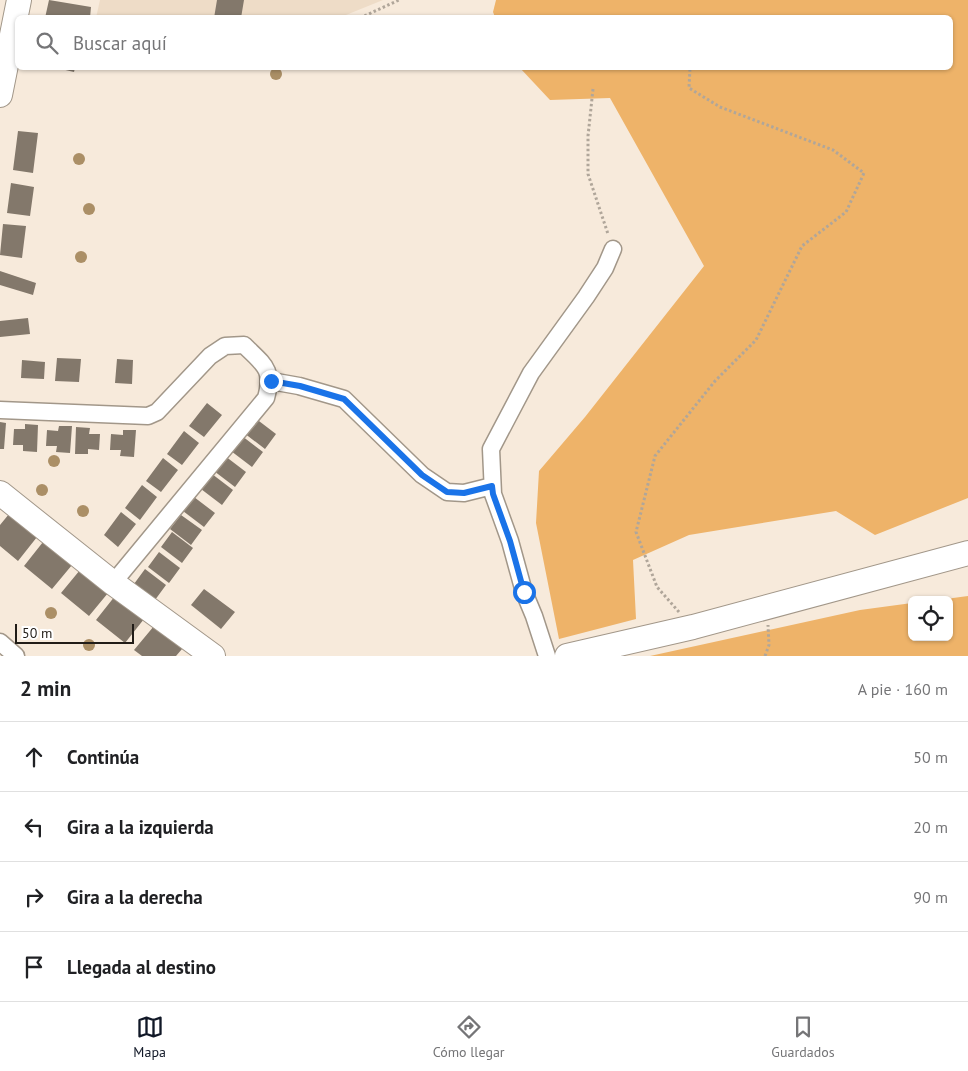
<!DOCTYPE html>
<html lang="es">
<meta charset="utf-8">
<style>
:root{--surface:#fff;--page:#f6f6f6;--text:#202124;--muted:#757577;--line:#e0e0e0;--accent:#111827}
body{margin:0;font-family:"PT Sans",sans-serif;background:var(--page);color:var(--text)}
.controls{position:absolute;right:15px;bottom:15px;display:grid;overflow:hidden;border-radius:8px;box-shadow:0 1px 4px #0004}
.controls button{width:45px;height:45px;display:grid;place-items:center;padding:0;border:0;border-bottom:1px solid var(--line);background:var(--surface);color:var(--text);font:25px sans-serif}
.scale{position:absolute;left:15px;bottom:12px;width:119px;box-sizing:border-box;padding-left:5px;border:2px solid #211c17;border-top:0;font-size:14px;line-height:18px;white-space:nowrap;color:#211c17;-webkit-text-stroke:4px #fff;paint-order:stroke}
.stop{position:absolute;width:15px;height:15px;margin:-11px;border:4px solid #1a73e8;border-radius:50%;background:#fff}
.stop.end{background:#1a73e8;border-color:#fff;box-shadow:0 1px 5px #0008}
.list{margin:0;padding:0;list-style:none}
h2{display:flex;justify-content:space-between;align-items:center;height:65px;margin:0;padding:0 20px;font-size:21px}
h2 small{font-size:16px;font-weight:400;color:var(--muted)}
.list li{display:grid;grid-template-columns:32px 1fr auto;gap:15px;align-items:center;box-sizing:border-box;height:70px;padding:0 20px;border-top:1px solid var(--line)}
.list b{display:block;font-size:19px;white-space:nowrap}
.list em{font-size:16px;font-style:normal;color:var(--muted)}
.icon{flex:none;width:28px;height:28px;fill:none;stroke:currentColor;stroke-width:2;stroke-linecap:round;stroke-linejoin:round}
.map{position:relative;flex:none;width:968px;height:656px;overflow:hidden}
.search{position:absolute;background:var(--surface);box-shadow:0 1px 4px #0004;left:15px;right:15px;top:15px;height:55px;display:flex;align-items:center;gap:12px;box-sizing:border-box;padding:0 18px;border-radius:8px;color:var(--muted);font-size:19px}
.sheet{height:345px;background:var(--surface)}
nav{display:flex;justify-content:space-around;align-items:center;box-sizing:border-box;height:70px;border-top:1px solid var(--line);background:var(--surface);font-size:14px;color:var(--muted)}
nav a{display:grid;justify-items:center;gap:2px}
nav .on{color:var(--accent)}
.map>svg:first-child{display:block}
</style>
<div class="map">
<svg width="968" height="656" viewBox="0 0 968 656">
<rect width="100%" height="100%" fill="#f7eadb"/>
<path fill="#eedcc7" d="M100 0H383L341 17 96 18Z"/>
<path fill="#eeb369" d="M496 0H968V498L875 535 836 511 689 535 633 560 636 619 559 639 536 523 539 471 585 417 704 266 610 98 550 100 520 68H950V18L495 17 493 12Z
M968 596V656H650L860 610 912 603V637H949V600H938Z"/>
<path fill="#83786b" d="M49 0 91 7 90 18H45Z
M217 0H244L241 18H214Z
M57 68H75L74 72Z
M18 131 38 133 33 173 13 170Z
M11 183 34 187 30 216 7 213Z
M3 224 26 226 22 258 0 255Z
M0 271 36 283 33 295 0 285Z
M28 318 30 334 0 337V321Z
M57 358 81 359 79 382 55 381Z
M117 359 133 360 132 384 115 383Z
M22 360 45 362 44 379 21 378Z
M207 403 222 415 204 437 189 426Z
M255 418 276 434 265 449 244 433Z
M0 422 6 423 4 449H0Z
M25 424 38 425 37 452 23 451V445H13L14 429H25Z
M59 426H72L70 453 56 452 57 446H46L47 430 58 431Z
M76 427 90 428 89 434H100L99 450 88 449V454H75Z
M123 430H136L134 457 120 456 121 450H110L111 434 123 435Z
M184 431 199 443 182 465 167 454Z
M242 436 263 452 252 467 231 451Z
M225 456 246 472 235 487 214 471Z
M163 458 178 470 161 492 146 481Z
M212 474 233 490 222 505 201 489Z
M142 485 157 497 140 520 125 508Z
M194 497 215 513 204 527 183 511Z
M121 512 136 524 118 547 104 535Z
M9 514 37 537 18 561 0 546V525Z
M181 515 202 530 191 545 170 529Z
M172 532 193 548 182 563 161 547Z
M43 542 72 565 52 589 24 566Z
M159 552 180 568 169 583 148 567Z
M145 569 166 585 155 600 134 584Z
M80 570 108 593 89 616 61 593Z
M204 589 235 612 221 629 191 605Z
M115 596 144 619 125 643 96 620Z
M154 626 182 649 176 656H142L134 650Z"/>
<g fill="none" stroke-linecap="round" stroke-linejoin="round">
<defs>
<path id="street" d="M271 381 299 386 344 399 422 475 447 492 464 493 492 486
M0 410 148 416 157 412 210 356 225 346 244 345C264 365 274 369 266 398L113 583
M0 642 16 656
M547 656 534 616 524 592 510 541 493 494 491 449 531 373 586 297 605 268 613 249"/>
<path id="secondary" d="M0 95 19 0
M0 493 113 583 213 656
M567 656 693 627 968 553"/>
</defs>
<use href="#street" stroke="#a29789" stroke-width="19"/>
<use href="#secondary" stroke="#a29789" stroke-width="26"/>
<path stroke="#b0a69a" stroke-width="3" stroke-dasharray="2.5 2.5" stroke-linecap="butt" d="M360 18 399 0
M593 89 588 136V174L608 234
M679 612 657 587 636 532 655 456 715 381 756 340 802 246 846 212 864 173 833 150 720 107 689 88 690 68
M765 656 769 645 768 625"/>
<use href="#street" stroke="#fff" stroke-width="16"/>
<use href="#secondary" stroke="#fff" stroke-width="24"/>
</g>
<g fill="#ab8f66">
<circle cx="276" cy="74" r="6"/>
<circle cx="79" cy="159" r="6"/>
<circle cx="89" cy="209" r="6"/>
<circle cx="81" cy="257" r="6"/>
<circle cx="54" cy="461" r="6"/>
<circle cx="42" cy="490" r="6"/>
<circle cx="83" cy="511" r="6"/>
<circle cx="51" cy="613" r="6"/>
<circle cx="89" cy="645" r="6"/>
</g>
<g fill="none" stroke-linecap="round" stroke-linejoin="round">
<path stroke="#1a73e8" stroke-width="6" d="M271 381 300 386 344 399 422 475 447 492 464 493 492 486 493 494 510 541 524 592"/>
</g>
</svg>
<div class="controls">
<button><svg class="icon" aria-label="locate" viewBox="0 0 24 24"><circle cx="12" cy="12" r="6"/><path d="M12 2v4M12 18v4M2 12h4M18 12h4"/></svg></button>
</div>
<div class="scale">50 m</div>
<div class="stop" style="left:524px;top:592px"></div>
<div class="stop end" style="left:271px;top:381px"></div>
<div class="search"><svg class="icon" aria-label="search" viewBox="0 0 24 24"><circle cx="10" cy="10" r="6"/><path d="M15 15l6 6"/></svg>Buscar aquí</div>
</div>
<section class="sheet">
<h2>2 min<small>A pie · 160 m</small></h2>
<ul class="list">
<li><svg class="icon" aria-label="ahead" viewBox="0 0 24 24"><path d="M12 20V5M6 11l6-6 6 6"/></svg><div><b>Continúa</b></div><em>50 m</em></li>
<li><svg class="icon" aria-label="left" viewBox="0 0 24 24"><path d="M17 20v-9H6M10 6l-5 5 5 5"/></svg><div><b>Gira a la izquierda</b></div><em>20 m</em></li>
<li><svg class="icon" aria-label="right" viewBox="0 0 24 24"><path d="M7 20v-9h11M14 6l5 5-5 5"/></svg><div><b>Gira a la derecha</b></div><em>90 m</em></li>
<li><svg class="icon" aria-label="arrive" viewBox="0 0 24 24"><path d="M6 21V4h12l-3 4 3 4H6"/></svg><div><b>Llegada al destino</b></div></li>
</ul>
</section>
<nav>
<a class="on"><svg class="icon" aria-label="map" viewBox="0 0 24 24"><path d="M3 6l6-2 6 2 6-2v14l-6 2-6-2-6 2zM9 4v14M15 6v14"/></svg>Mapa</a>
<a><svg class="icon" aria-label="directions" viewBox="0 0 24 24"><path d="M12 3l9 9-9 9-9-9zM9 14v-3h6M13 9l2 2-2 2"/></svg>Cómo llegar</a>
<a><svg class="icon" aria-label="saved" viewBox="0 0 24 24"><path d="M7 4h10v16l-5-4-5 4z"/></svg>Guardados</a>
</nav>
